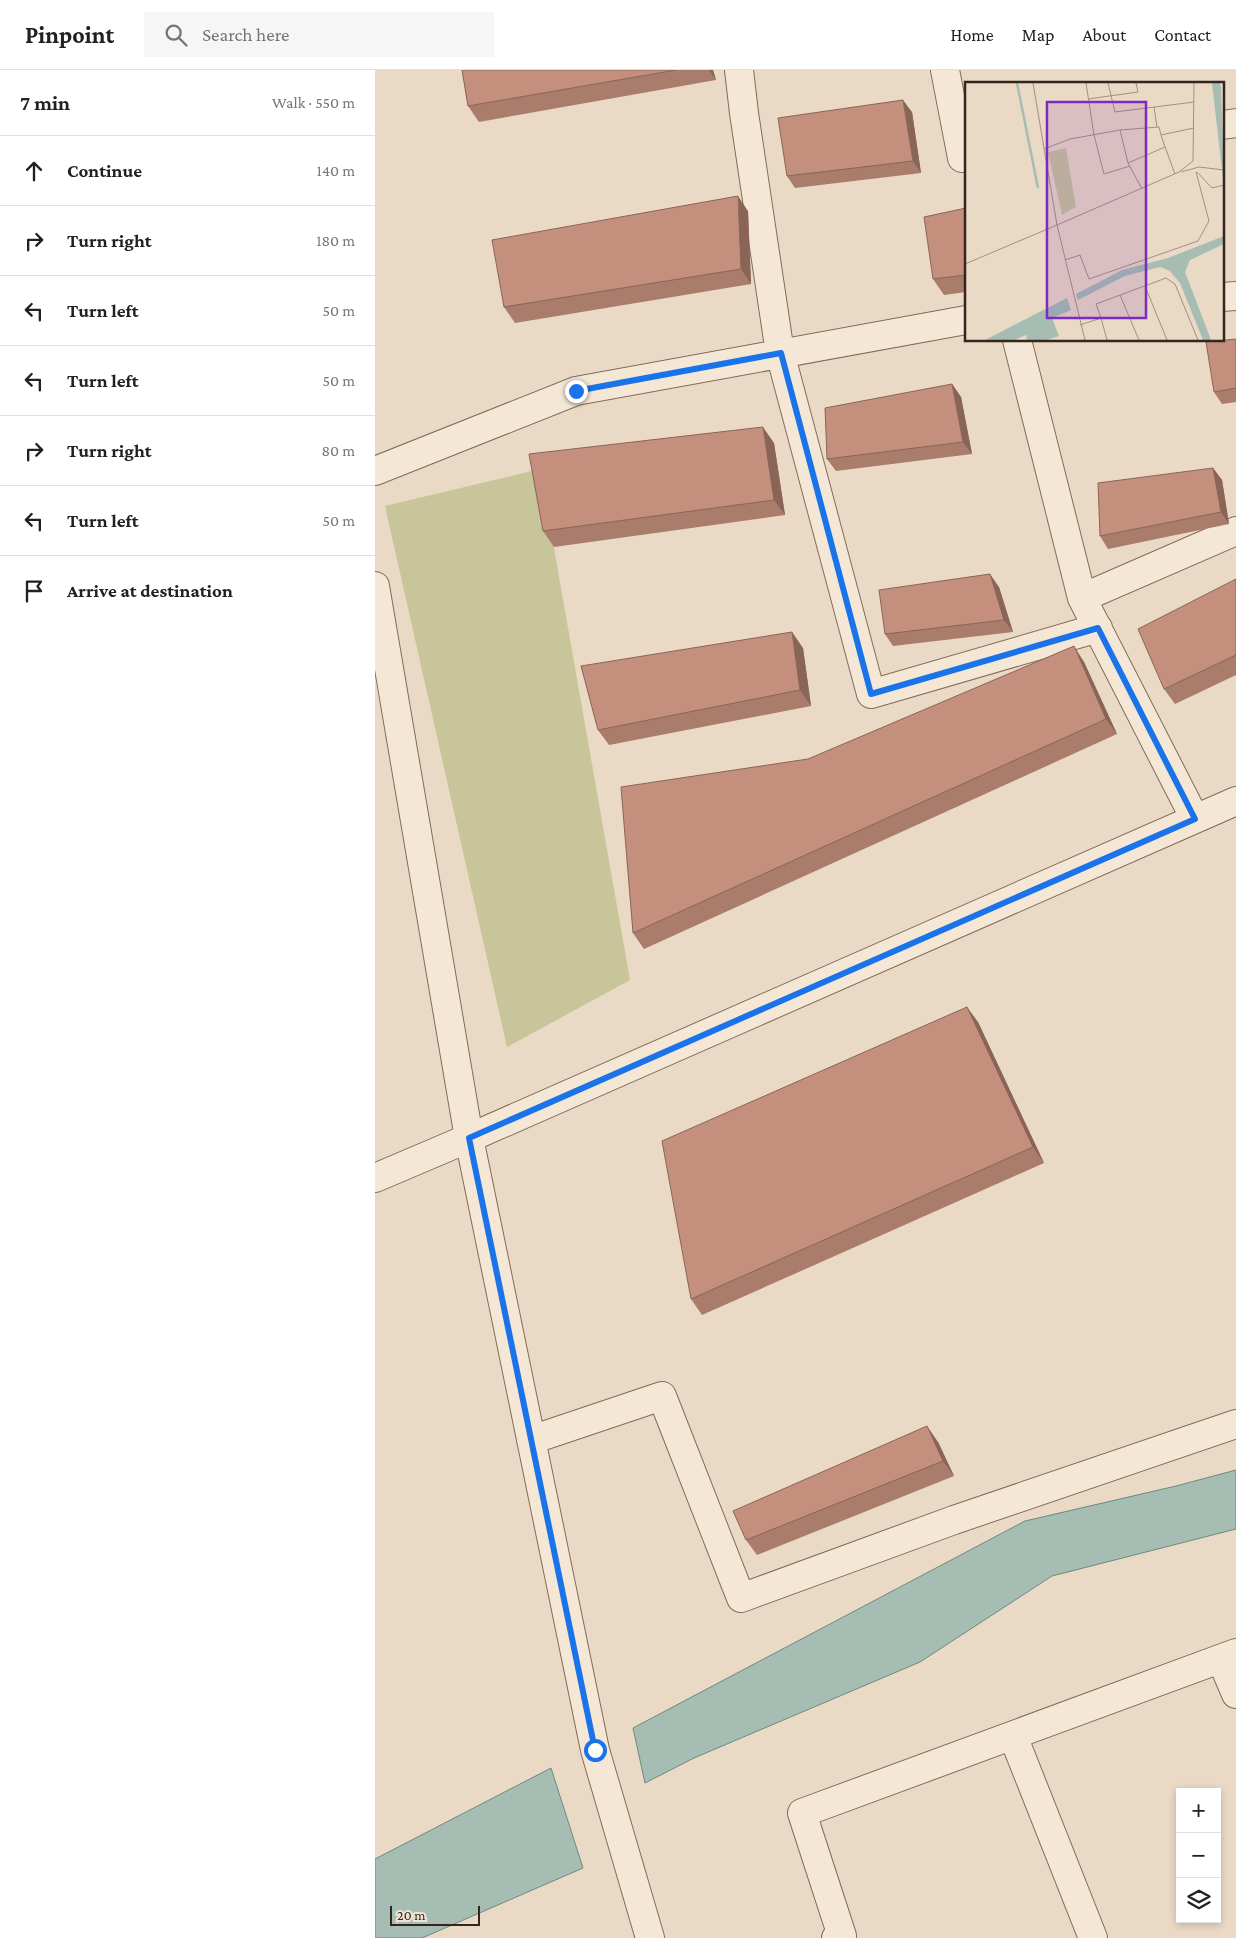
<!DOCTYPE html>
<meta charset="utf-8">
<style>
:root{--surface:#fff;--page:#f6f6f6;--text:#202124;--muted:#757577;--line:#e0e0e0}
body{margin:0;font-family:"Crimson Pro",serif;background:var(--page);color:var(--text)}
.controls{position:absolute;right:15px;bottom:15px;display:grid;overflow:hidden;border-radius:0px;box-shadow:0 2px 8px #0003}
.controls button{width:45px;height:45px;display:grid;place-items:center;padding:0;border:0;border-bottom:1px solid var(--line);background:var(--surface);color:var(--text);font:25px sans-serif}
.scale{position:absolute;left:15px;bottom:12px;width:90px;box-sizing:border-box;padding-left:5px;border:2px solid #34261f;border-top:0;font-size:14px;line-height:18px;white-space:nowrap;color:#34261f;-webkit-text-stroke:4px #f2e4d3;paint-order:stroke}
.stop{position:absolute;width:15px;height:15px;margin:-11px;border:4px solid #1a73e8;border-radius:50%;background:#fff}
.stop.end{background:#1a73e8;border-color:#fff;box-shadow:0 1px 5px #0008}
.list{margin:0;padding:0;list-style:none}
h2{display:flex;justify-content:space-between;align-items:center;height:65px;margin:0;padding:0 20px;font-size:21px}
h2 small{font-size:16px;font-weight:400;color:var(--muted)}
.list li{display:grid;grid-template-columns:32px 1fr auto;gap:15px;align-items:center;box-sizing:border-box;height:70px;padding:0 20px;border-top:1px solid var(--line)}
.list b{display:block;font-size:19px;white-space:nowrap}
.list em{font-size:16px;font-style:normal;color:var(--muted)}
.icon{flex:none;width:28px;height:28px;fill:none;stroke:currentColor;stroke-width:2;stroke-linecap:round;stroke-linejoin:round}
.map{position:relative;flex:none;width:861px;height:1868px;overflow:hidden}
header{display:flex;align-items:center;gap:30px;box-sizing:border-box;height:70px;padding:0 25px;background:var(--surface);border-bottom:1px solid var(--line)}
header strong{font-size:24px}
nav{display:flex;gap:28px;margin-inline-start:auto;font-size:18px}
.search{width:350px;height:45px;background:var(--page);display:flex;align-items:center;gap:12px;box-sizing:border-box;padding:0 18px;border-radius:0px;color:var(--muted);font-size:19px}
main{display:flex}
aside{flex:1;background:var(--surface)}
.map>svg:first-child{display:block}
</style>
<header>
<strong>Pinpoint</strong>
<div class="search"><svg class="icon" aria-label="search" viewBox="0 0 24 24"><circle cx="10" cy="10" r="6"/><path d="M15 15l6 6"/></svg>Search here</div>
<nav><a>Home</a><a>Map</a><a>About</a><a>Contact</a></nav>
</header>
<main>
<aside>
<h2>7 min<small>Walk · 550 m</small></h2>
<ul class="list">
<li><svg class="icon" aria-label="ahead" viewBox="0 0 24 24"><path d="M12 20V5M6 11l6-6 6 6"/></svg><div><b>Continue</b></div><em>140 m</em></li>
<li><svg class="icon" aria-label="right" viewBox="0 0 24 24"><path d="M7 20v-9h11M14 6l5 5-5 5"/></svg><div><b>Turn right</b></div><em>180 m</em></li>
<li><svg class="icon" aria-label="left" viewBox="0 0 24 24"><path d="M17 20v-9H6M10 6l-5 5 5 5"/></svg><div><b>Turn left</b></div><em>50 m</em></li>
<li><svg class="icon" aria-label="left" viewBox="0 0 24 24"><path d="M17 20v-9H6M10 6l-5 5 5 5"/></svg><div><b>Turn left</b></div><em>50 m</em></li>
<li><svg class="icon" aria-label="right" viewBox="0 0 24 24"><path d="M7 20v-9h11M14 6l5 5-5 5"/></svg><div><b>Turn right</b></div><em>80 m</em></li>
<li><svg class="icon" aria-label="left" viewBox="0 0 24 24"><path d="M17 20v-9H6M10 6l-5 5 5 5"/></svg><div><b>Turn left</b></div><em>50 m</em></li>
<li><svg class="icon" aria-label="arrive" viewBox="0 0 24 24"><path d="M6 21V4h12l-3 4 3 4H6"/></svg><div><b>Arrive at destination</b></div></li>
</ul>
</aside>
<div class="map">
<svg width="861" height="1868" viewBox="0 0 861 1868">
<rect width="100%" height="100%" fill="#ead9c4"/>
<path fill="#c7c599" d="M165 399 255 910 132 977 10 436Z"/>
<path fill="#a5bdb3" stroke="#6d8a7f" d="M861 1400V1459L677 1506 545 1592 319 1688 270 1713 258 1658 650 1451 801 1416Z
M176 1698 208 1798 47 1868H0V1789Z"/>
<g fill="none" stroke-linecap="round" stroke-linejoin="round">
<defs>
<path id="minor" d="M364 0 369 43 405 283 496 624 723 558
M570 0 587 88H591
M847 55 861 53
M847 227 861 226
M642 270 707 528 820 749
M0 401 201 321 591 250
M0 516 94 1068 861 731
M707 528 861 461
M0 1108 94 1068 220 1680 275 1868
M156 1370 287 1326 366 1528 579 1450 861 1354
M846 1589 861 1624
M638 1666 718 1868
M461 1868 467 1866 427 1743 861 1583"/>
</defs>
<use href="#minor" stroke="#826b5c" stroke-width="30"/>
<use href="#minor" stroke="#f5e7d6" stroke-width="28"/>
</g>
<path fill="#a97c6c" d="M87 0H338L341 10 104 52 93 36Z
M537 42 546 103 420 118 412 106Z
M591 138V222L569 225 558 209Z
M373 141 376 214 140 253 129 237Z
M861 269V332L847 334 839 322Z
M577 314 586 327 597 384 461 401 452 389Z
M399 373 410 445 179 477 168 461Z
M838 398 847 410 854 454 733 479 725 466Z
M861 509V605L800 634 789 619Z
M624 517 638 562 518 576 510 564Z
M428 578 436 636 234 675 223 660Z
M709 592 742 664 269 879 258 863 433 689Z
M603 952 669 1093 327 1245 316 1229Z
M563 1372 579 1406 382 1485 371 1470Z"/>
<path fill="#896558" d="M334 0H338L341 10Z
M528 30 537 42 546 103 538 91Z
M363 126 373 141 376 214 366 199Z
M577 314 586 327 597 384 588 372Z
M388 357 399 373 410 445 399 430Z
M838 398 847 410 854 454 846 442Z
M615 504 624 517 638 562 629 550Z
M417 562 428 578 436 636 425 620Z
M699 576 709 592 742 664 731 649Z
M592 937 603 952 669 1093 658 1077Z
M552 1356 563 1372 579 1406 568 1391Z"/>
<path fill="#c4907d" stroke="#896558" d="M87 0H301L93 36Z
M528 30 538 91 412 106 403 48Z
M363 126 366 199 129 237 117 170Z
M591 138V205L558 209 549 147Z
M861 269V318L839 322 831 272Z
M577 314 588 372 452 389 450 338Z
M388 357 399 430 168 461 154 384Z
M838 398 846 442 725 466 723 413Z
M615 504 629 550 510 564 504 520Z
M861 509V585L789 619 763 559Z
M417 562 425 620 223 660 206 596Z
M699 576 731 649 258 863 246 717 433 689Z
M592 937 658 1077 316 1229 287 1071Z
M552 1356 568 1391 371 1470 358 1441Z"/>
<g fill="none" stroke-linecap="round" stroke-linejoin="round">
<path stroke="#1a73e8" stroke-width="6" d="M201 321 406 283 496 624 723 558 820 749 94 1068 220 1680"/>
</g>
<g transform="translate(590 12)">
<rect width="259" height="259" fill="#ead9c4"/>
<path d="M101 66 111 125 97 133 83 70Z" fill="#c7c599"/>
<path d="M247 1H255L256 4 259 106ZM259 154V162L225 178 220 190 246 258H238L215 201 205 189 195 185 160 194 113 218 111 212 157 188 203 176ZM102 216 106 228 87 236 94 254 81 258H62L61 253 49 258H20Z" fill="#a5bdb3"/>
<path fill="none" stroke="#a5bdb3" stroke-width="2.5" d="M52 1 73 106"/>
<path fill="none" stroke="#a19182" stroke-width="1" d="M68 1 92 143 214 90 228 79 229 1M121 1 129 53 139 92 165 84M143 1 150 30 229 20M123 17 173 10 171 1M189 25 192 45M155 48 163 81 177 107M200 65 210 92M79 67 105 57 155 48 194 45 196 53 229 46M163 81 200 65 196 53M216 90 234 85 259 88M232 90 247 106 259 103M100 178 115 173 124 197 233 159 244 139 231 90M0 182 92 143 120 258M180 204 202 258M155 213 174 258M136 236 142 258M115 243 136 236 131 222 201 196 210 202 233 258"/>
<path fill="#7b2cbf" fill-opacity="0.15" stroke="#7b2cbf" stroke-width="2.5" d="M82 20H181V236H82Z"/>
<rect width="259" height="259" fill="none" stroke="#34261f" stroke-width="2.5"/>
</g>
</svg>
<div class="controls">
<button>+</button>
<button>−</button>
<button><svg class="icon" aria-label="layers" viewBox="0 0 24 24"><path d="M12 4l9 5-9 5-9-5zM3 14l9 5 9-5"/></svg></button>
</div>
<div class="scale">20 m</div>
<div class="stop" style="left:220px;top:1680px"></div>
<div class="stop end" style="left:201px;top:321px"></div>
</div>
</main>
